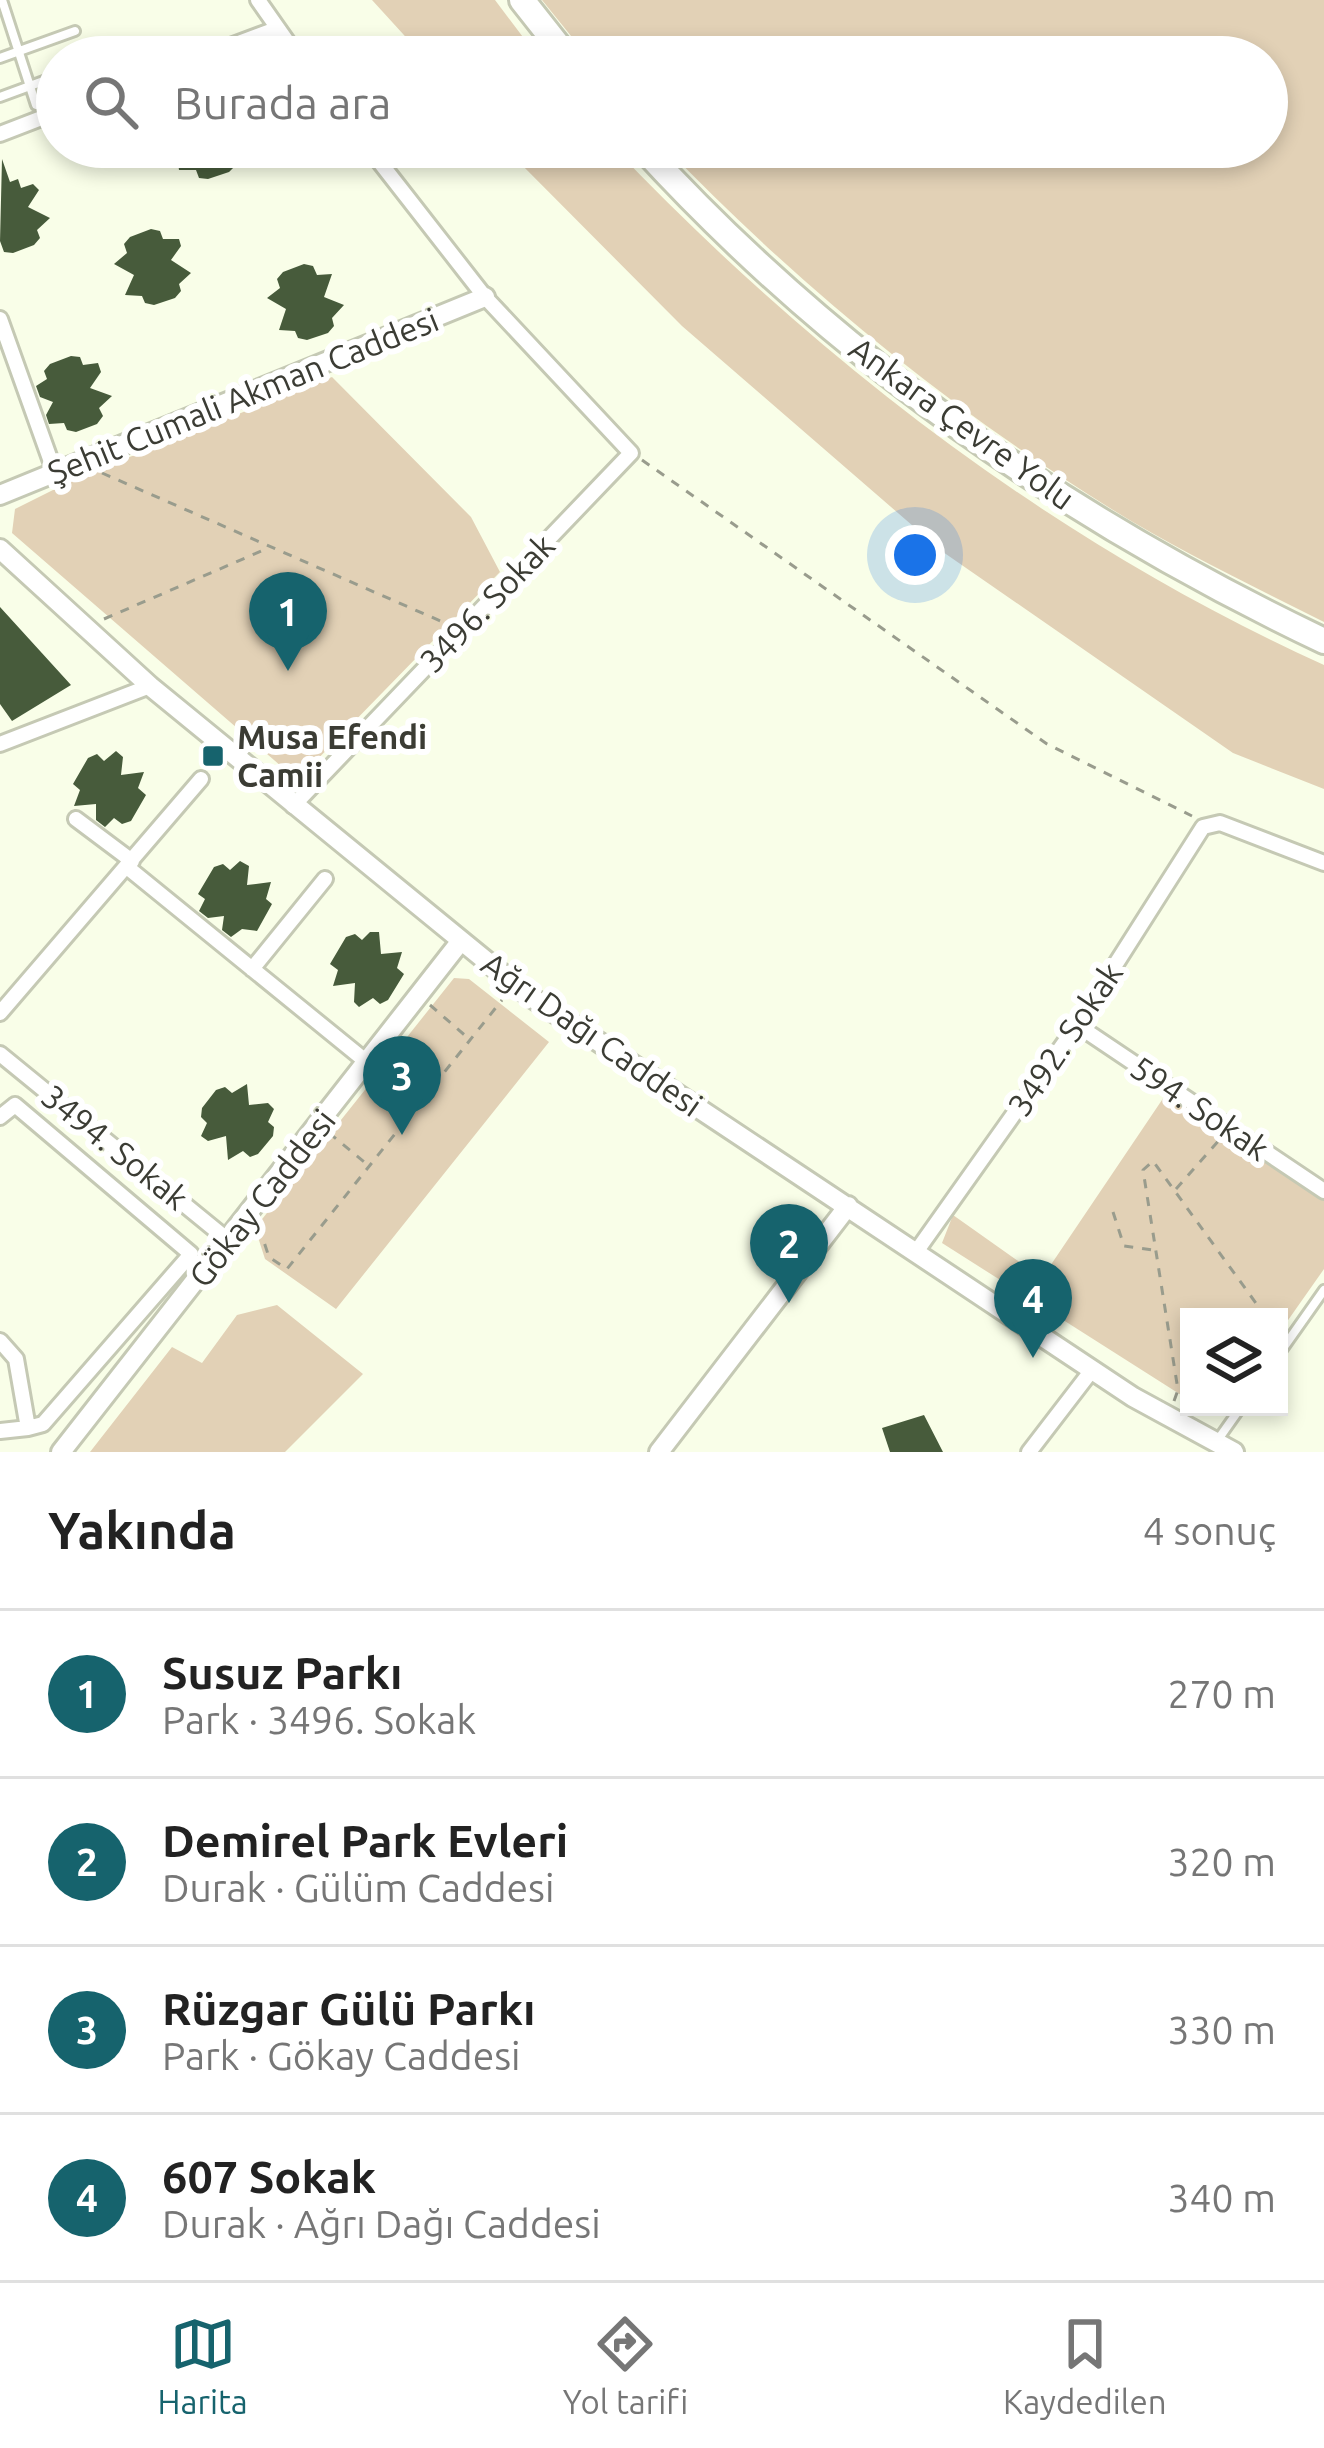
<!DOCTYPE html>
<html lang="tr">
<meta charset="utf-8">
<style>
:root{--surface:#fff;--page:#f2f2f2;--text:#222;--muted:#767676;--line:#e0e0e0;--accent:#16636d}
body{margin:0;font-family:Ubuntu,sans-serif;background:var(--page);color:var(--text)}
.controls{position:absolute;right:36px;bottom:36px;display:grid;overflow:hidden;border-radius:0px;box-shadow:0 6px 18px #0003}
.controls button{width:108px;height:108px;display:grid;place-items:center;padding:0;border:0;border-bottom:3px solid var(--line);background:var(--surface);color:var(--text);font:60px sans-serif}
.you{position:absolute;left:915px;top:555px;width:42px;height:42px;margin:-30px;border:9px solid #fff;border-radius:50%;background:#1a73e8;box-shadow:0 0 0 18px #1a73e833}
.badge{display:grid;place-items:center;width:78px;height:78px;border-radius:50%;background:var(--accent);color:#fff;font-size:39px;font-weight:700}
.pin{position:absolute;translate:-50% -99px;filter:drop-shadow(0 3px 6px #0008)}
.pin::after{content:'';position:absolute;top:63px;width:42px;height:36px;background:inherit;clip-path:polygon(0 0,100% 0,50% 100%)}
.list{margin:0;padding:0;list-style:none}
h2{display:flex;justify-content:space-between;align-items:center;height:156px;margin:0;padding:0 48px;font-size:51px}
h2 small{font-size:39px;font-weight:400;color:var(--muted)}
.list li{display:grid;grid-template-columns:78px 1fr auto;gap:36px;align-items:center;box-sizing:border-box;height:168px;padding:0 48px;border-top:3px solid var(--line)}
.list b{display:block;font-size:45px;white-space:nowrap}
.list p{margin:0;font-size:39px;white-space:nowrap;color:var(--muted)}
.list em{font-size:39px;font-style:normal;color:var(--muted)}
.icon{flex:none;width:66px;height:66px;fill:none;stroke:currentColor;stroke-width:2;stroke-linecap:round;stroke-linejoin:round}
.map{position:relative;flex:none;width:1324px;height:1452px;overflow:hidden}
.search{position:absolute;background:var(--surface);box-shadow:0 6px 18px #0003;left:36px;right:36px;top:36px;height:132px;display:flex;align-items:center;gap:30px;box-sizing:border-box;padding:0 42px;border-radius:66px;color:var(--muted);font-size:45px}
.sheet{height:828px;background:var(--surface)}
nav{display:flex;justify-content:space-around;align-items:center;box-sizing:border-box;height:168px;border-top:3px solid var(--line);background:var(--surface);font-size:33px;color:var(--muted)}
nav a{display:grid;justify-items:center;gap:6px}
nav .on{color:var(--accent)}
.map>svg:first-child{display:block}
</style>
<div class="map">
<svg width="1324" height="1452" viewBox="0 0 1324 1452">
<rect width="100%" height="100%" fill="#f9fee8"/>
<path fill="#e2d1b6" d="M372 0H495L538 57H424Z
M542 0H1324V622C1253 586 1181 552 1113 510 948 408 799 286 665 147H1267V57H588Z
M504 147H613C818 361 1053 542 1324 665V789L1233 753 943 552 682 326Z
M332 377 471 517 500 572 306 771 289 773 12 533 15 509 79 477Z
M454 978 469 979 549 1042 336 1309 265 1259 255 1228Z
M1166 1094 1324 1200V1269L1279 1333V1317H1189V1400L942 1243 953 1215 1042 1278Z
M277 1305 363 1374 285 1452H90L172 1347 202 1363 237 1315Z"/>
<path fill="#475b3b" d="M186 147H252L232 156 236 165 229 172 208 179 199 178 196 170H179L178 163 189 156Z
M2 159 10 182 18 179 21 188 33 184 39 190 28 207 50 218 37 230 40 238 34 245 13 253 4 252 0 241Z
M151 229 160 231 163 239H179L181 246 171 260 191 273 179 284 181 291 175 298 154 305 145 303 142 296 125 295 134 275 114 264 127 253 124 244 130 237Z
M304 264 313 266 317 275 332 274 324 297 344 305 332 318 334 326 328 333 307 340 298 338 295 331 279 330 286 309 267 298 280 288 277 279 283 272Z
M71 356 80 357 83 365 98 363 101 372 90 388 112 396 99 408 103 416 97 424 76 432 67 430 64 423 49 424 46 415 53 402 40 397 36 386 47 379 44 371 50 364Z
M0 607 71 685 12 721 0 704Z
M116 751 123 757 121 775 144 772 138 788 146 795 131 821 122 824 114 818 105 827 96 820V804L74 806 80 790 73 784 88 758 97 754 104 761Z
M240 861 249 866 247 885 271 882 266 899 272 904 257 931 242 929 231 937 222 930 224 916 208 918 199 911 205 899 198 894 214 867 223 864 230 870Z
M370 932H379L381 954 402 952 397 968 404 974 388 1000 380 1004 373 998 359 1007 354 1002 355 983 333 986 338 970 330 964 346 937 355 934 362 940Z
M247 1084 249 1105 268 1103 274 1109 268 1122 274 1127 273 1136 258 1154 250 1157 243 1151 228 1160 226 1136 208 1141 201 1136 207 1123 201 1117 202 1108 216 1090 225 1087 232 1093Z
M924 1415 943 1452H890L882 1428Z"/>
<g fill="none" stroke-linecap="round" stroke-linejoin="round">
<defs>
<path id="lane" d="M2 0 36 105
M0 58 75 31
M0 97 57 76
M1279 1354 1324 1290
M1217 1441 1241 1407"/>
<path id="street" d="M258 0 298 57
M201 57 276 29
M0 134 57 112
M0 319 55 473
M0 744 150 686
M293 806 631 453 485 297 368 147
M76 819 132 861
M127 867 368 1063
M252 969 325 879
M0 1013 201 779
M1077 1025 1324 1191
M0 1054 229 1241
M0 1117 15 1105 191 1254 43 1424 28 1428 16 1359 0 1341
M916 1252 1077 1025 1203 827 1220 823 1324 863
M0 1431 28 1428
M1029 1452 1092 1370"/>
<path id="secondary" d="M0 495 485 297
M0 549 150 686 528 995 1133 1397 1234 1452
M61 1452 460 942
M659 1452 848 1206"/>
<path id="highway" d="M522 0 567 57
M642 147C834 357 1068 519 1324 641"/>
</defs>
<use href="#lane" stroke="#c5c9b4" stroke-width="14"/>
<use href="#street" stroke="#c5c9b4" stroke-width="20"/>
<use href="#secondary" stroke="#c5c9b4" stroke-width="24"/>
<use href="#highway" stroke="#c5c9b4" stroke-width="30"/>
<path stroke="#999c8d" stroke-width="3" stroke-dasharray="9 9" stroke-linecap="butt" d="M642 460 1047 744 1192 816
M102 473 445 623
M104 619 266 549
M430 1005 468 1038
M379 1072 419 1103
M329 1133 368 1165
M1176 1189 1221 1138
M1113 1212 1124 1246 1153 1250
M259 1227 269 1257 287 1269 502 1000
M1174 1401 1178 1390 1143 1170 1153 1161 1266 1317"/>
<use href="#lane" stroke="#fff" stroke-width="8"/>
<use href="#street" stroke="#fff" stroke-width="14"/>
<use href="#secondary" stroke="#fff" stroke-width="18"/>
<use href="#highway" stroke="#fff" stroke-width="24"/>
</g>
<rect fill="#16636d" stroke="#fff" stroke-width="4.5" x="201" y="744" width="24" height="24" rx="6"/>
<g text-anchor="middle" stroke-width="12" stroke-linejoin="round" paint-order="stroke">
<g font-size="33" fill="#3b3c34" stroke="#fff">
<text transform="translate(243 396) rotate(-22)" y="12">Şehit Cumali Akman Caddesi</text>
<text transform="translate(962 423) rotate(36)" y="12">Ankara Çevre Yolu</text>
<text transform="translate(487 603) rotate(-46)" y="12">3496. Sokak</text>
<text transform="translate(592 1034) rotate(35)" y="12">Ağrı Dağı Caddesi</text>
<text transform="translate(1065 1039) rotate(-56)" y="12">3492. Sokak</text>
<text transform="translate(1200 1108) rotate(34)" y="12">594. Sokak</text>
<text transform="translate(115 1147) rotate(39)" y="12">3494. Sokak</text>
<text transform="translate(262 1198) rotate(-52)" y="12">Gökay Caddesi</text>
</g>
<g font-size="33" font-weight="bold" fill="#3b3c34" stroke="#fff" text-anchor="start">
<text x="237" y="749">Musa Efendi<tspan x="237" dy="38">Camii</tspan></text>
</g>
</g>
</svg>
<div class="controls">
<button><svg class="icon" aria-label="layers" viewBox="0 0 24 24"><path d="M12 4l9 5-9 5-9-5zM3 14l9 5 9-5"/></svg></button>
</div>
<div class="you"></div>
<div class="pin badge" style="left:288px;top:671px">1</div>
<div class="pin badge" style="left:789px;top:1303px">2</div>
<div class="pin badge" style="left:402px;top:1135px">3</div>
<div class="pin badge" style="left:1033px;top:1358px">4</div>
<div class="search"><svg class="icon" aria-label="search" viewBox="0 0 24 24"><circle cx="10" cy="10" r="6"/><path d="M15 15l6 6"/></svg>Burada ara</div>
</div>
<section class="sheet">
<h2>Yakında<small>4 sonuç</small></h2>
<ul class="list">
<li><span class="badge">1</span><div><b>Susuz Parkı</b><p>Park · 3496. Sokak</p></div><em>270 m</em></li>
<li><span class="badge">2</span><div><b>Demirel Park Evleri</b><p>Durak · Gülüm Caddesi</p></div><em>320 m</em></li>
<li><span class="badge">3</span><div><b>Rüzgar Gülü Parkı</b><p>Park · Gökay Caddesi</p></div><em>330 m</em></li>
<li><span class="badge">4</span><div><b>607 Sokak</b><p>Durak · Ağrı Dağı Caddesi</p></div><em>340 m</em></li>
</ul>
</section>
<nav>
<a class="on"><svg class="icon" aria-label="map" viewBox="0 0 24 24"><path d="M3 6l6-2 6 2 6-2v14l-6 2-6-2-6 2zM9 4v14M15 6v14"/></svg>Harita</a>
<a><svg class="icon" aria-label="directions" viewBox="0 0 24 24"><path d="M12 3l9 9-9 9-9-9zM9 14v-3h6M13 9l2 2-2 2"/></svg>Yol tarifi</a>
<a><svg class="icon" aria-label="saved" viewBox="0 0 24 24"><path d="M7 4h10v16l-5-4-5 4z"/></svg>Kaydedilen</a>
</nav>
